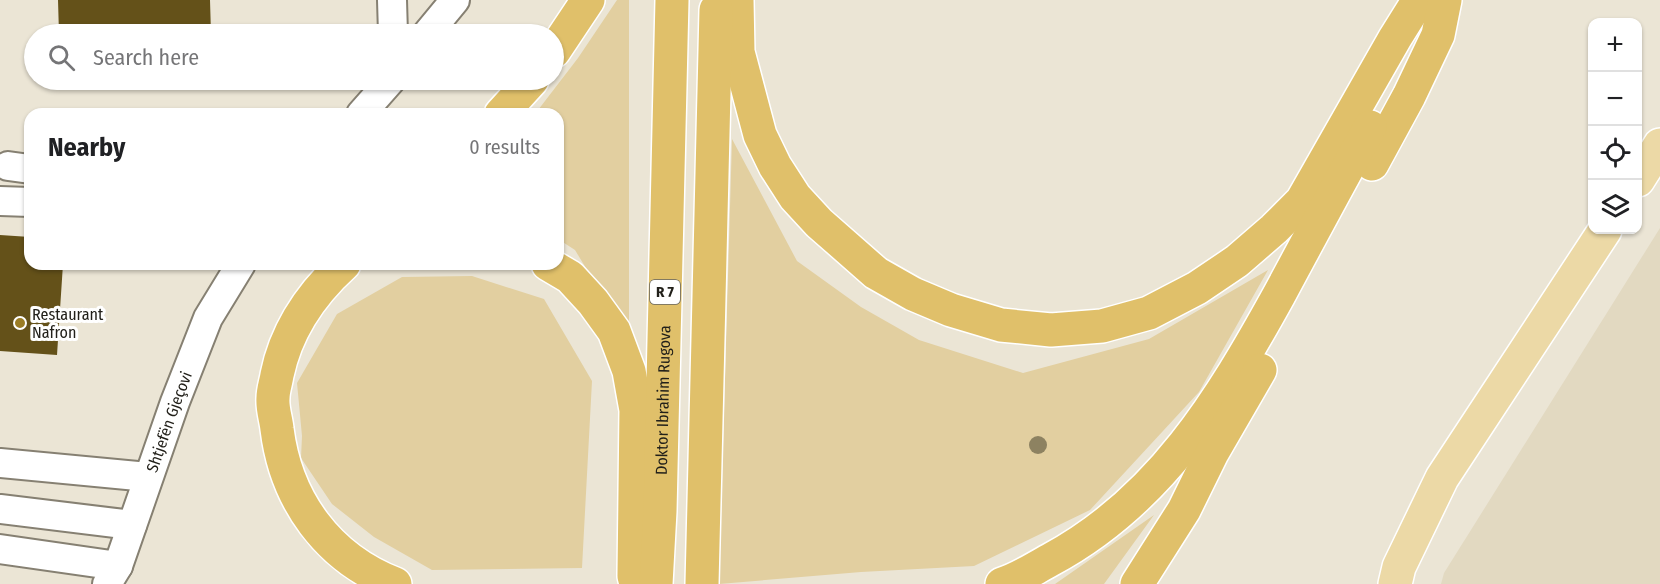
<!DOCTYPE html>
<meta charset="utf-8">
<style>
:root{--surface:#fff;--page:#f6f6f6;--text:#202124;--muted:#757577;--line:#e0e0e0}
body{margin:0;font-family:"Fira Sans Condensed",sans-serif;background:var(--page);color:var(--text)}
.controls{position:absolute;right:18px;top:18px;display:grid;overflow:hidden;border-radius:12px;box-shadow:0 2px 4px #0004}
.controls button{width:54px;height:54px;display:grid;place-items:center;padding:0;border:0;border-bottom:2px solid var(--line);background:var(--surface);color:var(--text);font:30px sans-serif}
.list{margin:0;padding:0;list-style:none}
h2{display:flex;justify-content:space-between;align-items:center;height:78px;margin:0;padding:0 24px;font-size:26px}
h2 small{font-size:20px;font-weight:400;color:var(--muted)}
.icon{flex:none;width:33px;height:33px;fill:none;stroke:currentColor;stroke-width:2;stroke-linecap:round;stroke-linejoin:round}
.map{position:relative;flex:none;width:1660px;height:584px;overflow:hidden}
.search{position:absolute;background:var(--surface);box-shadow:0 2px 4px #0004;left:24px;top:24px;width:540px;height:66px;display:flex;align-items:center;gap:15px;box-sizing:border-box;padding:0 21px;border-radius:33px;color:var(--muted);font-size:22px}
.panel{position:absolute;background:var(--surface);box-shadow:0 2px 4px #0004;left:24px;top:108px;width:540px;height:162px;border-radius:18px}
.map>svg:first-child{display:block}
</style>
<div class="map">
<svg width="1660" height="584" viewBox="0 0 1660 584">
<rect width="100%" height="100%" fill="#ebe5d5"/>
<path fill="#e2d9c1" d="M1660 228V584H1441L1444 573Z"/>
<path fill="#e2cfa0" d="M617 0H629V347L613 313 575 250 558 239V114H535L578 58Z
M732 139 797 261 861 307 919 340 1023 373 1149 339 1268 270 1199 392 1090 510 974 566 861 572 719 584Z
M472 276 544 299 592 381 582 568 432 570 374 537 332 504 301 458 302 436 297 383 337 314 402 277Z
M1154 515 1104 584H1055Z"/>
<path fill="#645119" d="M58 0H210L211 34H59Z
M0 235 30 237V264H63L57 355 0 351Z"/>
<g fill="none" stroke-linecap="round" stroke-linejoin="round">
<defs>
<g id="minor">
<path d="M392 0 393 34"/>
<path d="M427 34 455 0"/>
<path d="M361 114 391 80"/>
<path d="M8 166 30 169"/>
<path d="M0 201 30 202"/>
<path d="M0 463 148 477"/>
<path d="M0 509 132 525"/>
<path d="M0 549 118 566"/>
<path id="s1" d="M107 584 118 566 175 402 208 318 241 264"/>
</g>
<path id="major" d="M1638 180 1660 145
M1395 584 1399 567 1442 478 1605 230"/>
<g id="highway">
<path d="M737 0 738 52 760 135 775 166 795 197 819 223 876 273 913 294 951 310 1001 325 1051 330 1102 326 1149 313 1197 288 1237 261 1274 229 1302 201 1395 38 1415 6 1423 0"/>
<path d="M554 51 588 0"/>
<path d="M501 114 532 80"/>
<path d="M1372 164 1409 96 1438 35 1445 0"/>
<path d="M344 264C311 294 286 331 277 375 276 382 273 390 273 398 272 408 276 419 277 429 286 501 328 558 395 584"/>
<path d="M548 264 570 277 593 302 614 331 629 371 636 410 634 576 636 584"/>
<path id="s2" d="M656 584 660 511 672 0"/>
<path d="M702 584 716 10"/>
<path d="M1002 584C1019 579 1035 568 1050 560 1160 501 1221 400 1279 295 1309 239 1339 183 1370 127"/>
<path d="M1137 584 1184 510 1212 453 1260 370"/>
</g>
</defs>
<use href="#minor" stroke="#868072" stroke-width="32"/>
<use href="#major" stroke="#fff" stroke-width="36"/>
<use href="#highway" stroke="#fff" stroke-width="36"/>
<use href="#minor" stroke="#fff" stroke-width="28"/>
<use href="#major" stroke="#ecd9a6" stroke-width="33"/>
<use href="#highway" stroke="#e0c06a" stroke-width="33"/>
</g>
<circle fill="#8d8261" cx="1038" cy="445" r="9"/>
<circle fill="#9a7c25" stroke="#fff" stroke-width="2" cx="20" cy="323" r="6"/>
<g text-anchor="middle" stroke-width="6" stroke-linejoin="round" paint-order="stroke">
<rect fill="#fff" stroke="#64635f" stroke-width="1.5" x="650" y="280" width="30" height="24" rx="4.5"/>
<g font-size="15" font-weight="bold" fill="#22201a">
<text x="665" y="297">R 7</text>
</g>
<g font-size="16" fill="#22201a" stroke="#fff" text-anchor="start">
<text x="32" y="320">Restaurant<tspan x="32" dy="18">Nafron</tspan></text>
</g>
<g font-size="16" fill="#22201a" stroke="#fff">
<text dy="6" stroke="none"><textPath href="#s2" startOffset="184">Doktor Ibrahim Rugova</textPath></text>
<text dy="6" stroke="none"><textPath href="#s1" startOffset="174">Shtjefën Gjeçovi</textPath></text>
</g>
</g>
</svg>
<div class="controls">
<button>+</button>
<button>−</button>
<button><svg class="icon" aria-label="locate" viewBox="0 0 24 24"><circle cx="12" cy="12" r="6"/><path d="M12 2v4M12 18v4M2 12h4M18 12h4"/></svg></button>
<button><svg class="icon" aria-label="layers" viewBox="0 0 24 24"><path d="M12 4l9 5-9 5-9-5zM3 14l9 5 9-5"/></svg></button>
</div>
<div class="search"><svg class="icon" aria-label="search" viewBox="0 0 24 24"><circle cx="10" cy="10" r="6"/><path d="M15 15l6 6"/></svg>Search here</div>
<section class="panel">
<h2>Nearby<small>0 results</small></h2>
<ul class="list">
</ul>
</section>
</div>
